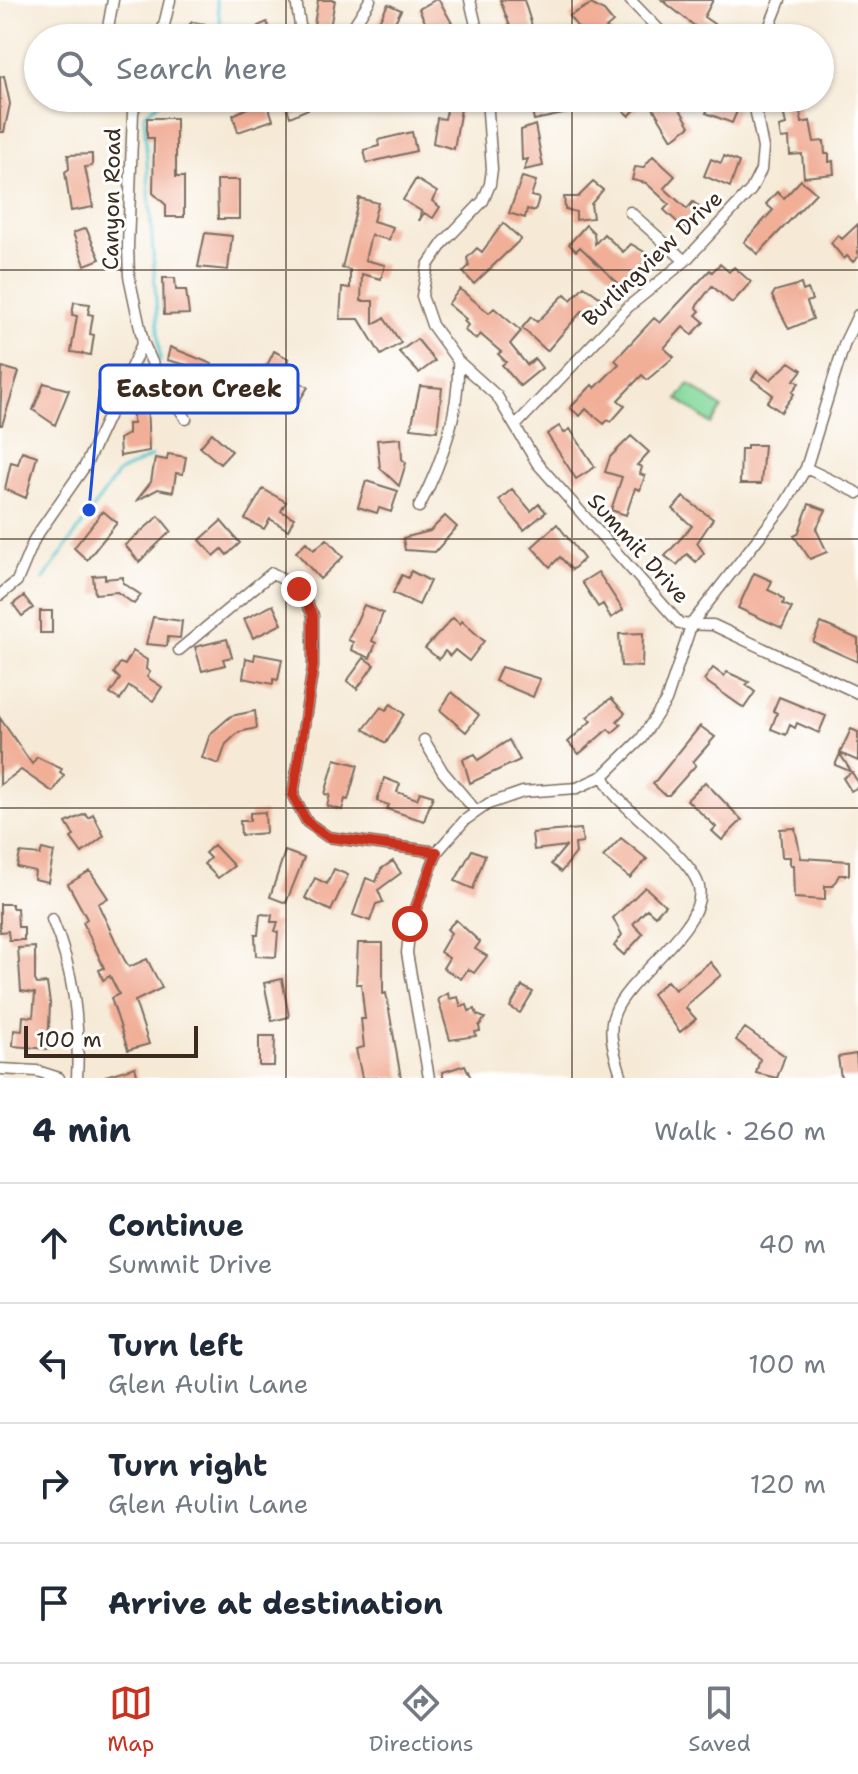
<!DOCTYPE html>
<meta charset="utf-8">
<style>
:root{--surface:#fff;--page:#f6f6f7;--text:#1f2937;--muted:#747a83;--line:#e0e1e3;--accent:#c8321e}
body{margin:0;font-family:"Shantell Sans",sans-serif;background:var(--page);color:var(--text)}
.scale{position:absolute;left:24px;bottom:20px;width:174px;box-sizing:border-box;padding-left:8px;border:4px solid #3b2a1e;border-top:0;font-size:22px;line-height:28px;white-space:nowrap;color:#3b2a1e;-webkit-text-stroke:6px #fff;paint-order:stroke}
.stop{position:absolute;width:24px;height:24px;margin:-18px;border:6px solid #c8321e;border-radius:50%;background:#fff}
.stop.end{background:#c8321e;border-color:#fff;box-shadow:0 2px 8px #0008}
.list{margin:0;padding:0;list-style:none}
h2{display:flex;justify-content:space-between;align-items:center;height:104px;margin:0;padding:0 32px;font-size:34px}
h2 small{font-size:26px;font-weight:400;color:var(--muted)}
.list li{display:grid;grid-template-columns:52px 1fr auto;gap:24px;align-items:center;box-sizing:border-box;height:120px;padding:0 32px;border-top:2px solid var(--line)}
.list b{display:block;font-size:30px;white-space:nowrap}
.list p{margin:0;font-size:26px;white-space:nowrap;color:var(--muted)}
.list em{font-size:26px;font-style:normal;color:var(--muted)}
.icon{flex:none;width:44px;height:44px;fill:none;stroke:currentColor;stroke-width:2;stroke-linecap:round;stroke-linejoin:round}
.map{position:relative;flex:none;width:858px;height:1078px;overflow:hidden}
.search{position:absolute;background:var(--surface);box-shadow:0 2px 6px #0004;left:24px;right:24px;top:24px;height:88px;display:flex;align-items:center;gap:20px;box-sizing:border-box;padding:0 28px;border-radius:44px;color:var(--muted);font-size:30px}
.sheet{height:584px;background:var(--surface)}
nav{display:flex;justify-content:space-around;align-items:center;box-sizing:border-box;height:112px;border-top:2px solid var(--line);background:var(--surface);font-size:22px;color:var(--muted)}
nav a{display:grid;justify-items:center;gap:4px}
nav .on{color:var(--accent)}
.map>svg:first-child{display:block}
</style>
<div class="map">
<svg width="858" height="1078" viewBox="0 0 858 1078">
<rect width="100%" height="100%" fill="#fff"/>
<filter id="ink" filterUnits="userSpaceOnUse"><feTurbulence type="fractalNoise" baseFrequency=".0125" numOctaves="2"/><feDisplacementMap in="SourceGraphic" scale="16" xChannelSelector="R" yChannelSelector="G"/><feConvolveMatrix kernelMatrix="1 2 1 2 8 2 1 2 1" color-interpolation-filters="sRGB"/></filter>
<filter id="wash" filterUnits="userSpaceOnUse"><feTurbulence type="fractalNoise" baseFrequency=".006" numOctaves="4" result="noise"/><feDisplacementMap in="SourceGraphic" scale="32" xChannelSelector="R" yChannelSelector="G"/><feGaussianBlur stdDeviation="1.8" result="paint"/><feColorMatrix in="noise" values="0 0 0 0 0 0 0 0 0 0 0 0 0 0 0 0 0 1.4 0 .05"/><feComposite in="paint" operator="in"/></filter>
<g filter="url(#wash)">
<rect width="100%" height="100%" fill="#f6ead7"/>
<path fill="#82d89b" stroke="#5e815c" stroke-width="2" d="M689 384 722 408 711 424 678 399Z"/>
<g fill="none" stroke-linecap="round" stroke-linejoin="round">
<path stroke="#58c5cf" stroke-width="3" d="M216 0 222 30 219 38
M160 361 144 115 166 98
M43 580 118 473 152 456"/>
</g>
<g id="blocks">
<path fill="#f1af98" d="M318 0H335L330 28 314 25Z
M435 0H439L453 25 435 35 432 30 429 31 419 9Z
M500 0H524L533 29 513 34Z
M662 0H713L704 17 714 24 706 35Z
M388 4 401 10 394 24 402 29 396 38H370Z
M591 4 604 11 613 22 606 28 618 38H586L569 16Z
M192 22 205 24 208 38H186L185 29Z
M267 22 273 38H251L258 26Z
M4 76 10 104 4 132H0V77Z
M284 98H330L331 99 290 117Z
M529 98H570L573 112 534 120Z
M609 98H646L629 116Z
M647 98H673L690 126 672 139Z
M713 98H736L732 107 738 109 732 123 706 113Z
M266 99 273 120 238 132 233 115Z
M449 101 462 103 454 149 433 143 437 118 445 119Z
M798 102 802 123 810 121 814 142 824 141 825 154H829V162L833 161 834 174 804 177 802 154 790 155 789 138 781 139 779 127 786 125 782 105Z
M147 118H176V177H184V217H166V205L153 193 154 138H147Z
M535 125 543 166 524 170 528 159 522 160 521 130Z
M412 132 416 151 367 163 364 150 379 146 378 140Z
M92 154V166L85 167 93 207 71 211 65 172 69 169 68 155Z
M653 156 675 176 664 188 687 209 693 202 704 211 686 230 664 210 669 204 646 183 632 180 635 167 643 168Z
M724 156 739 162 730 187 704 176 711 159 721 163Z
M522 177 536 181 531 196 539 198 535 211 527 209 525 218 509 213Z
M416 179 437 192 432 201 440 207 433 218 424 213 419 221 421 211 403 200Z
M217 180H239V219H218Z
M801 180 816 193 758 254 744 242 773 210 766 204 777 192 784 198Z
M593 182 603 190 591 204 593 218 576 220V212L565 209 564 197H578Z
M359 198 378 203 373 221 393 227 389 240 371 235 365 260 385 265 381 279 362 274 361 301H373V324L384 318 401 343 381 355 359 319H340L342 287 350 288V270L342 268Z
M503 223 521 239 474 284 463 272 469 266 467 258 477 248 482 252Z
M858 224V257L853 262 847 256 844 259 831 243 838 235 842 239Z
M586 225 594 233 595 244 604 234 623 252 631 244 651 256 622 287 580 247 576 251 569 244Z
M86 228 100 259 85 265 73 233Z
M205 233 232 236 228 270 198 267Z
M720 264 729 272 734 267 751 282 732 303 712 286 696 307 700 311 696 315 704 322 692 335 683 327 664 348 674 357 647 380 642 375 618 400 625 406 611 422 608 420 604 424 586 409 580 416 570 408 592 385 595 388 619 364 615 360 654 318 660 323 710 270 712 272Z
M163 278H175L176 290H186L189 314 164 315Z
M801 284 803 291 808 289 812 300 807 302 813 319 789 329 772 296 775 291Z
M584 286 602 299 591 311H582L547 351 522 328 531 317 537 322 565 294 571 300Z
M460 289 489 313 494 308 521 331 510 344 527 365 535 359 542 368 520 386 502 365 506 362 498 354 501 352 480 334 476 339 464 330 468 325 464 321 466 319 448 304Z
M74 302 90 304 88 314 93 315 90 334 94 335 91 355 71 352 77 316 72 315Z
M417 339 435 361 419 373 399 352Z
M170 347 212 364 200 396 188 395 189 390 182 388 187 365 167 360Z
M274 351 289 359 282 372 308 387 298 403 260 380Z
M790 362 802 370 794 380 799 383 792 392 794 394 781 412 767 402 773 395 752 379 757 371 770 380Z
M2 367 19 372 2 425H0Z
M44 383 69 390 55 425 33 410Z
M420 386 442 388 437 431 411 428Z
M147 401 149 451 120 456 119 439 128 434V424H133V403Z
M559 426 564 433 570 429 595 467 576 479 547 434Z
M212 433 232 451 220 464 200 447Z
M631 436 649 452 637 465 642 467 640 474 645 476 640 490 635 488 626 515 611 510 622 477 605 472 610 457Z
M401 438 402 459 406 463 399 486 380 468 377 440Z
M747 445H764L761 484H740L741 449H747Z
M22 451 37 456 26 498 5 489 11 462 18 464Z
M168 454 186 457 183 474 176 473 173 492 158 489 136 501 151 482 155 458 167 460Z
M366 481 398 491 391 512 379 508 377 513 358 507Z
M263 489 286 502 281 511 294 518 288 530 270 519 264 529 245 519Z
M512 489 531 511 539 504 546 512 524 530 499 500Z
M683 497 713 519 697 543 704 553 696 562 687 554 677 565 665 556 692 526 673 509Z
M809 504 826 510 816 529 827 552 810 559 794 536 798 534Z
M103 511 117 523 87 560 74 548Z
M159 516 171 531 139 562 125 545Z
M445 516 457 527 435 552 405 550 403 538 430 531Z
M221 521 240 543 227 555 222 549 214 556 200 540Z
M557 524 584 559 572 570 560 557 550 567 532 547Z
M327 539 343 557 320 579 296 552 306 542 314 550Z
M411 571 430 581 419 605 393 593 402 575 408 578Z
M598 572 623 610 611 618 603 604 598 607 582 582Z
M754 573 772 581 768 590 779 595 784 600 783 604 792 608 782 628 738 608Z
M105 575V579L123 577V583L141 595 134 604 117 592 95 594 93 576Z
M24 596 33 608 22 616 13 604Z
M273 605 282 624 253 638 244 619Z
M364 605 383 613 372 641 376 643 370 658 351 650 353 642 348 640Z
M40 611H52V633H40Z
M153 617 182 621 180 638 168 637 167 646 146 644Z
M453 618 460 624 462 621 484 641 469 661 455 650 450 656 445 651 439 659 425 648Z
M821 623 858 639V662L813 642Z
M643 633 642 667 621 666 619 634Z
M227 639 232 657 223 659 225 665 202 671 195 647Z
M133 651 147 660 146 669 150 672 147 677 162 687 153 701 129 686 120 700 110 694 120 679 114 673 120 663 125 665Z
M255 654 282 659 278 680 273 679V684L243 678 246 658 254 660Z
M364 658 374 665 357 689 347 681Z
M501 667 540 679 533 697 495 681Z
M713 668 724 676 727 672 749 682 746 685 755 692 744 708 704 680Z
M452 692 479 715 466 732 440 710Z
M779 697 826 716 819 733 797 723 795 728 790 725 786 735 771 729 777 713 773 711Z
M611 698 625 713 617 721 621 725 612 733 608 729 579 754 568 742 591 721 587 717Z
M391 704 404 714 386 743 364 729 381 707 386 710Z
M255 711 257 728 239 732 226 744 219 764 202 758 210 734 231 716Z
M0 718 32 764 37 757 62 769 60 772 64 775 53 792 21 770 0 785Z
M700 726 715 737 693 762 696 765 669 795H665L653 784Z
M851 729 858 732V761L840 753Z
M509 740 520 760 470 783 463 759 475 754 478 760Z
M840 754 858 782V787L851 791 843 778 852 772 835 765Z
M335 759 358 765 348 800 345 799 342 810 327 806 330 795 325 794Z
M384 778 400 784 397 792 417 799 420 792 433 796 424 821 387 809 389 805 377 801Z
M705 782 742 820 722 840 712 831 716 827 687 800Z
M265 812 266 833 241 835 240 821H250V813Z
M85 814 89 818 93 814 104 836 82 853 71 838 74 836 66 823Z
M795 828 801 858 849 861V875H839L833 886H825V900L794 898 793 865H790V857H782L780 829Z
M581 829 583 843 575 844 576 853 561 872 551 864 566 846 534 850 532 833Z
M621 838 647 859 630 878 603 857Z
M214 845 234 866 218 878 204 864 210 858 205 853Z
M42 849 54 852 48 882 34 879 35 871 17 867 20 853 40 855Z
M472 850 485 855 473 889 455 881Z
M285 851 304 858 286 903 270 897Z
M393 861 401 873 378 890 383 902 376 904 370 921 353 915 366 878 376 882 381 869Z
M334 869 348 875 331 911 305 898 315 878 327 884Z
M90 871 108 898 98 904 124 959 129 967 147 959 162 988 135 1001 149 1044 128 1050 111 998 119 994 110 976 103 980 99 970 104 968 83 922 87 919 68 884Z
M645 887 665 905 655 916 647 909 633 924 643 934 624 955 614 946 622 935 613 918Z
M0 904H12V908H17L18 927H24V940H9L8 931 0 932Z
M260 914 272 915 271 922H278L275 931 278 932 276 957 256 956 255 935H258Z
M456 920 480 942 475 949 487 956 474 973 468 969 461 979 443 968 449 958 440 952 451 933 447 929Z
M358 943H383V994L386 993 401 1078H362L356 1049 364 1047 361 1019H365L361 984H356Z
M35 947V980L37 984 47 983 50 1003 48 1049 13 1046 14 1030 22 1031 23 1016 33 1017 35 993 21 991 18 948Z
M710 962 721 975 688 1004 686 1008 696 1019 680 1032 652 994 667 981 675 990Z
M282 979 289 1017 272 1021 264 983Z
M522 986 533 992 520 1013 510 1007Z
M448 993 449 999 458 997 461 1007 467 1005 469 1011 475 1009 477 1015 485 1018 479 1026 480 1031 475 1032 476 1036 450 1040 438 999Z
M745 1028 785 1056 777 1078 756 1073 760 1059 736 1040Z
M259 1036H275L274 1066H259Z
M856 1054 858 1078H841L838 1057Z
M465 1065 471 1078H443V1072Z
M135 1067 138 1078H106L105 1076Z"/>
</g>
</g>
<g filter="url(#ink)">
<use href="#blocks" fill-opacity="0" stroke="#7c6d5f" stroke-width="2"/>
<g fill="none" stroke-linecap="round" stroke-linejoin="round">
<defs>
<path id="street" d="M296 0 302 38
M470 0 479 38
M630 0 667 38
M109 38 107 33 113 0
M161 38 170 0
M346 38 370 0
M765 38 780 0
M191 98H206
M487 98 492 169 490 184 483 201 443 243 428 265 422 296 432 325 458 361 497 396 537 463 680 624 713 625 858 693
M630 212 685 261
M143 342 156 371 186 419
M516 425 628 307 685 261 751 190 761 170 763 148 753 98
M806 468 858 493
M419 507C443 461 460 412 458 361
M0 595 17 581 35 538 85 466 143 342 129 276 128 246 133 112 138 98
M179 650 272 573 299 589 313 615V667L293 796 307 822 328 837 437 852
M424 740 443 772 476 811
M603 776C607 783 611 791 617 797 635 818 693 860 699 887 707 927 629 976 615 1012 606 1033 616 1058 622 1078
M52 919C74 971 80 1022 77 1078
M0 1069 37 1071 59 1078
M429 1078 407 953 410 924 437 852 465 820 488 804 523 792 577 788 603 776 641 739 666 701 692 623 785 504 806 468 845 342 858 315"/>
</defs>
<use href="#street" stroke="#7c6d5f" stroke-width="13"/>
<use href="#street" stroke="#fff" stroke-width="10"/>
</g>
</g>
<g fill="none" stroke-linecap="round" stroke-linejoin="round" filter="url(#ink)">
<path stroke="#c8321e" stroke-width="10" d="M299 589 313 615V667L293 796 307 822 328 837 437 852 410 924"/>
</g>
<path fill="none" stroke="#3b2a1e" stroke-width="2" stroke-opacity="0.55" d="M286 0V38M572 0V38M286 98V1078M572 98V1078M0 270H858M0 539H858M0 808H858"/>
<g text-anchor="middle" stroke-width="6" stroke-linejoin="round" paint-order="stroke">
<g font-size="22" fill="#3b2a1e" stroke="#fff">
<text transform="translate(111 199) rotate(-89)" y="8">Canyon Road</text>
<text transform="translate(652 258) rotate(-44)" y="8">Burlingview Drive</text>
<text transform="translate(639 548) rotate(48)" y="8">Summit Drive</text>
</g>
</g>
<path fill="none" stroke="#1d4ed8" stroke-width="3" d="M89 510L100 389"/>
<circle fill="#1d4ed8" stroke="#fff" stroke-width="3" cx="89" cy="510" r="8"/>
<rect fill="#fff" stroke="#1d4ed8" stroke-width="3" x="100" y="365" width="198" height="48" rx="8"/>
<g font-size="24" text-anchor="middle" font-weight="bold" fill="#3b2a1e">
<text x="199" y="397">Easton Creek</text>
</g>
</svg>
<div class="scale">100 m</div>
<div class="stop" style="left:410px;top:924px"></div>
<div class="stop end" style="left:299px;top:589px"></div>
<div class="search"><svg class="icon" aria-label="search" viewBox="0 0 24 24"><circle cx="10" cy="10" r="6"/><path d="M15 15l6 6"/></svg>Search here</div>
</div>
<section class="sheet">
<h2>4 min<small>Walk · 260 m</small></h2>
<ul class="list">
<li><svg class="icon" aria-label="ahead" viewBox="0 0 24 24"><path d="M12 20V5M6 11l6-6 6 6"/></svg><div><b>Continue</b><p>Summit Drive</p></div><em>40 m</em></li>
<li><svg class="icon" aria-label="left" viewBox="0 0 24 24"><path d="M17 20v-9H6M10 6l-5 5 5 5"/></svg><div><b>Turn left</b><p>Glen Aulin Lane</p></div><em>100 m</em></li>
<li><svg class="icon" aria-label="right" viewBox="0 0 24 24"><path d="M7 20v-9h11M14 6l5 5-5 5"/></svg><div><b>Turn right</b><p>Glen Aulin Lane</p></div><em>120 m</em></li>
<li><svg class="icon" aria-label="arrive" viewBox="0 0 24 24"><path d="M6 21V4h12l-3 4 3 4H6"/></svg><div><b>Arrive at destination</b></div></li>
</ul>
</section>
<nav>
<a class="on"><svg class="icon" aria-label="map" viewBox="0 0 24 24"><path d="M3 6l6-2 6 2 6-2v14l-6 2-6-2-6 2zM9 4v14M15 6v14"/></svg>Map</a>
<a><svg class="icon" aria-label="directions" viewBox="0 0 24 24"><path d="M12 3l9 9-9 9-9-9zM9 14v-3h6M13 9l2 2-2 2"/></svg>Directions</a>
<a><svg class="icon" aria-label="saved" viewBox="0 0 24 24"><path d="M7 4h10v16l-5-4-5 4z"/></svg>Saved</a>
</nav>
